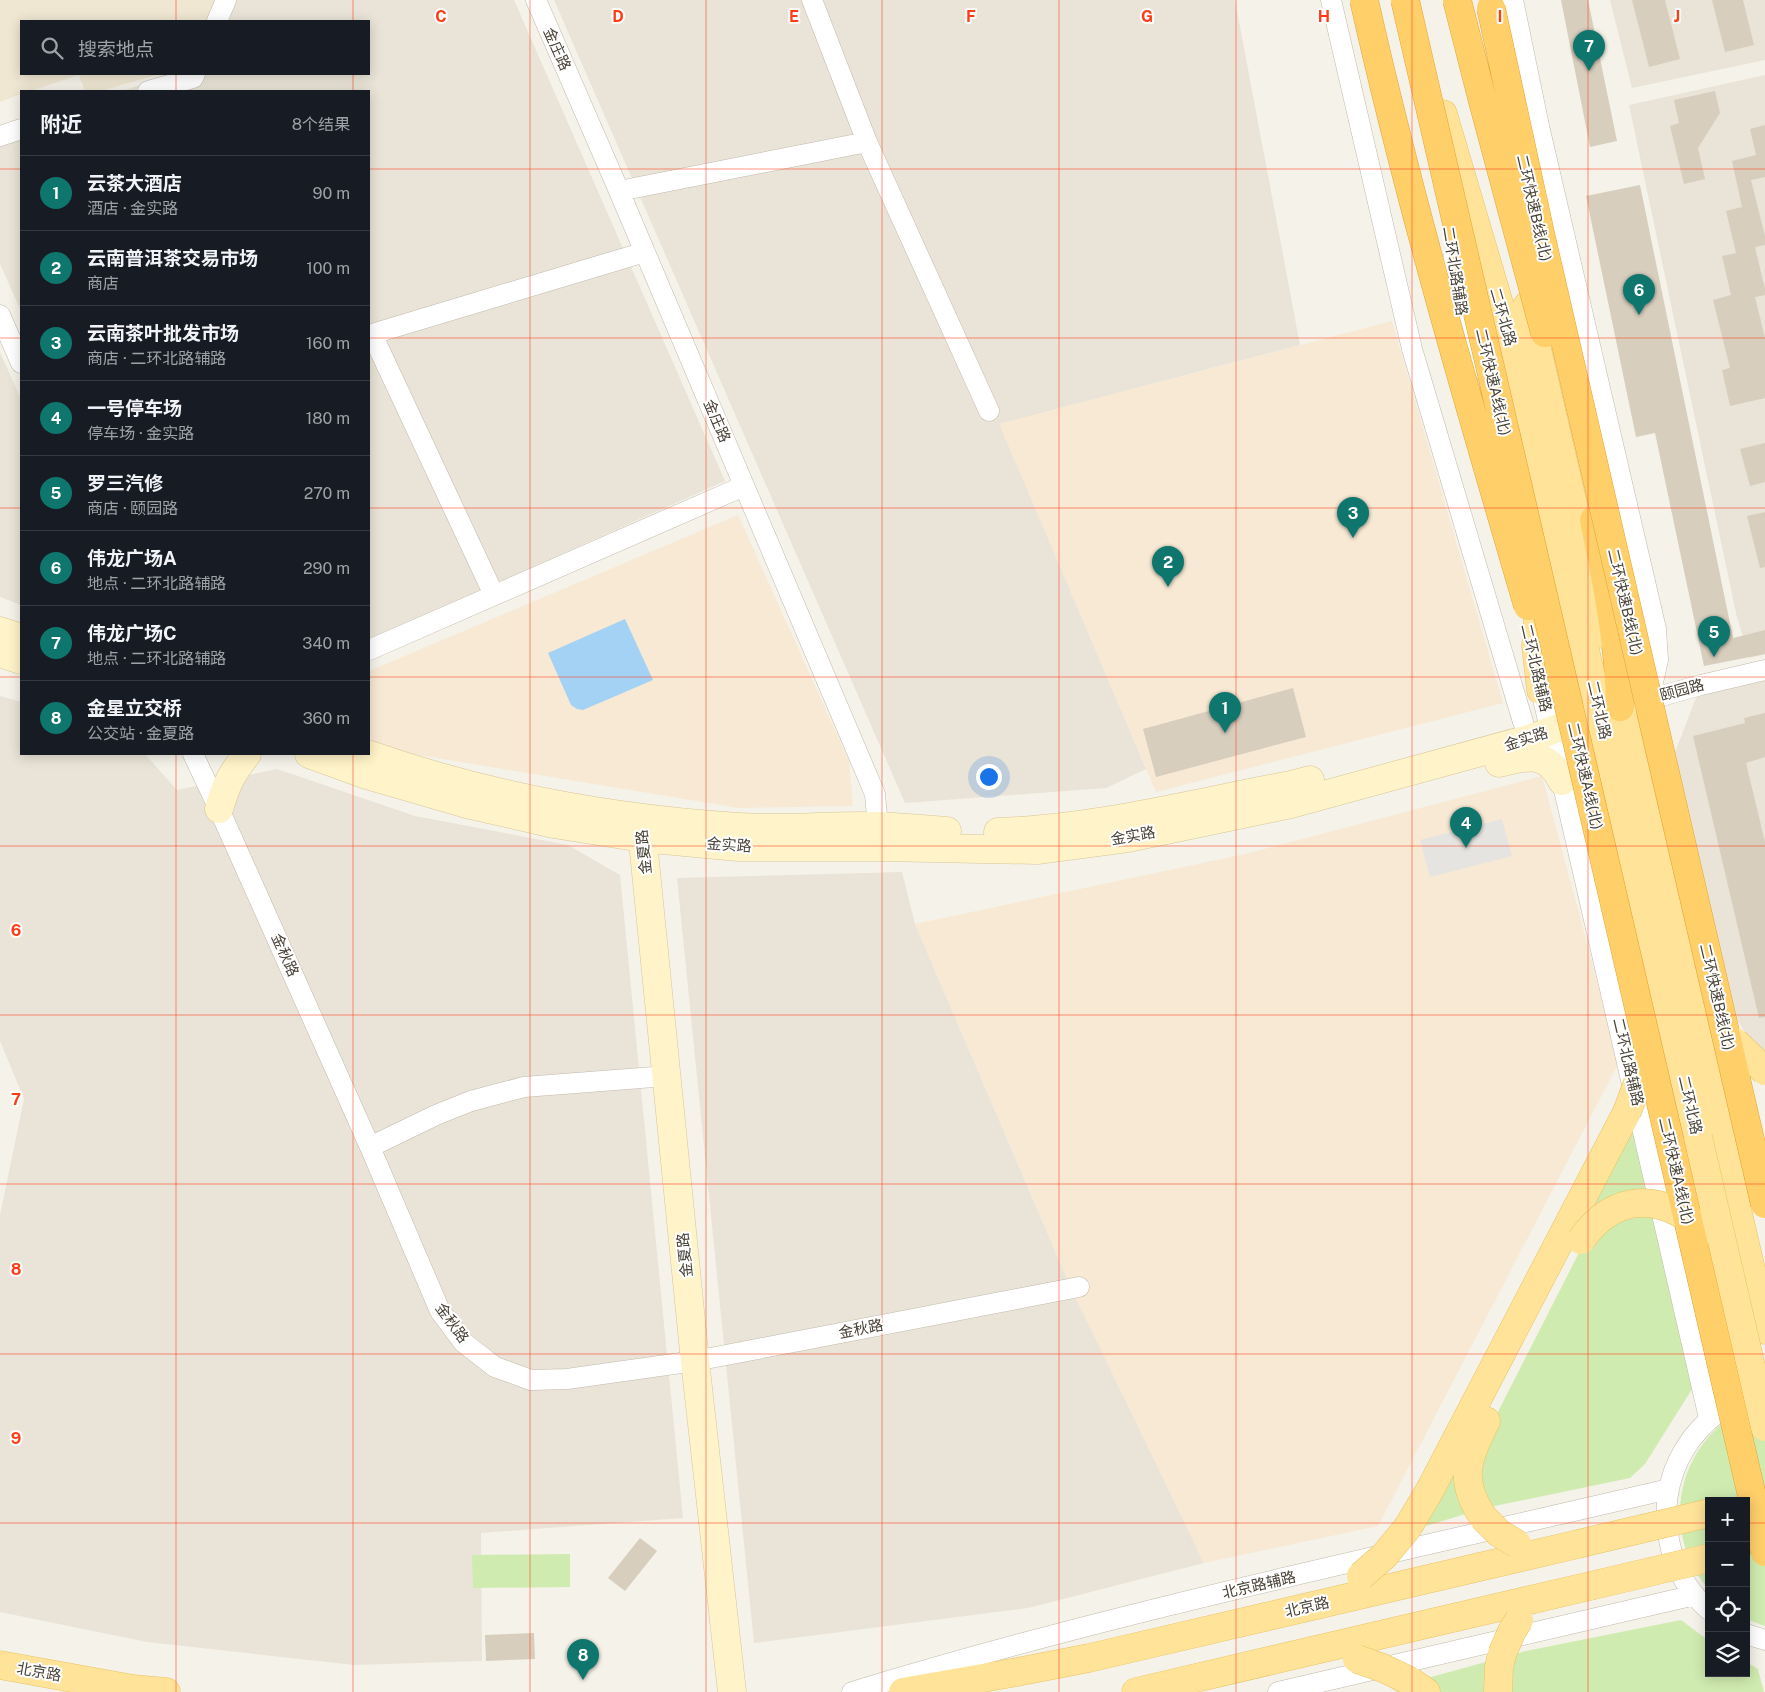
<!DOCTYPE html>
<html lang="zh">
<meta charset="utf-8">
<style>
:root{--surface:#171b24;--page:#20242c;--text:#f1f3f6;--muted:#9ea1a6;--line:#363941;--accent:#0f766e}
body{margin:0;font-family:"Public Sans","Noto Sans SC",sans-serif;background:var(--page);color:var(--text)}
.controls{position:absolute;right:15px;bottom:15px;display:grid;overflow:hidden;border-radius:0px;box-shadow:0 2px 12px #0003}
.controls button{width:45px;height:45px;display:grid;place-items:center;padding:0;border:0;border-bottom:1px solid var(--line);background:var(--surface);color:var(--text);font:25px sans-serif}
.you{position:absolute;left:988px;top:776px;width:18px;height:18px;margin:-12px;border:4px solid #fff;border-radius:50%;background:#1a73e8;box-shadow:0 0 0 8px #1a73e833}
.badge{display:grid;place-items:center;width:32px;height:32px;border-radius:50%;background:var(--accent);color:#fff;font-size:16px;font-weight:700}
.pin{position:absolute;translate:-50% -41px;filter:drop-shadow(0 1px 2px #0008)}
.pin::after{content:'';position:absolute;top:26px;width:18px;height:15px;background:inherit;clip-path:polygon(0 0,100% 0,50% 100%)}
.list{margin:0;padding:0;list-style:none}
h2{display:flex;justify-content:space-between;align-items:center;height:65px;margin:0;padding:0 20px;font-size:21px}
h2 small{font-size:16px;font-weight:400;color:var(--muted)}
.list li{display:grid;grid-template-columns:32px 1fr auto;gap:15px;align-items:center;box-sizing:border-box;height:75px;padding:0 20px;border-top:1px solid var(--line)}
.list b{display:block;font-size:19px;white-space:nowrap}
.list p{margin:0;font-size:16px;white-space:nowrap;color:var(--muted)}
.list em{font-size:16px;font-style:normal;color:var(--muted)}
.icon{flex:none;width:28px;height:28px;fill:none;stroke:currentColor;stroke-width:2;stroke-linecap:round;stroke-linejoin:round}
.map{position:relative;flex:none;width:1765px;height:1692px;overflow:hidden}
.search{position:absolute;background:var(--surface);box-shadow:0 2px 12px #0003;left:20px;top:20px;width:350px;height:55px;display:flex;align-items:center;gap:12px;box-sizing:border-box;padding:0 18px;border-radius:0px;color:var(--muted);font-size:19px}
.panel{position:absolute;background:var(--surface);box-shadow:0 2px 12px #0003;left:20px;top:90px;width:350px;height:665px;border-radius:0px}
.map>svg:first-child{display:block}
</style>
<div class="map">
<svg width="1765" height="1692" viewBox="0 0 1765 1692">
<rect width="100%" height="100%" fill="#f5f2e9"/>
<path fill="#e9e4d7" d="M222 0H514L725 481 369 640V91H122L176 74H369V21H217Z
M554 0H1235L1300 345 1000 424 1146 769 1106 788 905 803Z
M1610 0H1765V60L1632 88Z
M1765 75V654L1750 658 1737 618 1629 105Z
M21 133V311L0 264V143Z
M0 352 21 399V605L0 597Z
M1765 670V1054L1751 1043 1730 1007 1674 755 1701 685Z
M0 696 21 702V754H145L177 790 277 769 415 816 568 845 620 875 683 1518 481 1533 482 1661 354 1665 147 1642 0 1612V1215L24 1099 0 1041Z
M902 872 915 924 1065 1274 1204 1563 1028 1608 754 1643 677 878Z"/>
<path fill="#f7e9d4" d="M1392 321 1503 703 1156 792 999 424Z
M738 515 849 761 853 806 739 808 400 752 369 741V671Z
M1542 776 1619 1062 1378 1526 1204 1563 1076 1299 915 924 1245 854Z"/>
<path fill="#efe7d2" d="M0 0H219L210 21H21V74H160L101 91H85L79 75 31 91H21V94L0 102Z"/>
<path fill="#d0ebb0" d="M1635 1125 1694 1386 1645 1464 1630 1478 1485 1508 1426 1526 1452 1472 1480 1447 1587 1237 1588 1206Z
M1765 1402V1626L1746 1619V1501H1709V1590C1697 1575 1687 1559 1683 1539 1669 1480 1705 1417 1765 1402Z
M570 1554V1587L473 1588 472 1555Z
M1681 1620 1709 1641V1673H1746V1662L1758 1669 1764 1692H1397L1391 1688 1526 1651Z"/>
<path fill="#e6e4e1" d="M1502 819 1512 856 1430 877 1420 840Z"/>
<path fill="#a4d2f4" d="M625 619 653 680 583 710 577 709 571 705 548 653Z"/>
<path fill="#d7cebe" d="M1561 0H1588L1617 141 1590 147Z
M1632 0H1665L1680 59 1649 67Z
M1712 0H1743L1754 45 1725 52Z
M1715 91 1720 113 1698 148 1705 179 1684 184 1670 126 1679 123 1674 100Z
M1765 125V177L1751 180 1765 236V245L1755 247 1765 289V295L1755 297 1765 338V398L1730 406 1722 370 1730 368 1713 300 1731 295 1722 256 1736 253 1726 211 1742 207 1732 161 1756 155 1750 129Z
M1640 185 1733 638 1765 630V654L1704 666 1655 433 1636 437 1586 196Z
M1765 443V482L1750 486 1740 449Z
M1765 512V567L1760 568 1747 516Z
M1293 688 1306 737 1156 777 1143 729Z
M1765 713V757L1746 763 1765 842V1017L1759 1018 1693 736 1745 723 1744 718Z
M640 1538 657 1551 625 1591 608 1578Z
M534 1633 535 1659 486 1661 485 1635Z"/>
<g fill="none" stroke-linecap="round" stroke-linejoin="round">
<defs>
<path id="street" d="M536 0 619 191 875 794 879 838
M812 0 867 142 989 411
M1331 0 1412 349 1523 722
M1513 0 1539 126 1656 629 1658 660 1653 682 1655 696
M217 21 226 0
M148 91 193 78 195 74
M0 136 21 129
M619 191 867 142
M1453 259 1471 371
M0 315 21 363
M494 595 372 334 645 252
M369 650 744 486
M1538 677 1709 1418
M1607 711 1701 685 1765 670
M193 754 219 809 370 1147 440 1311 463 1342 495 1367 531 1380 567 1379 695 1361 1079 1287
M370 1147 436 1115 471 1101 524 1087 667 1076
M1709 1610C1691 1595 1677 1572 1671 1549 1652 1476 1694 1410 1765 1390
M1746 1634 1765 1640
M852 1692C1120 1610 1396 1553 1669 1489
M1278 1692 1695 1595"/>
<path id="secondary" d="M0 631 21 638
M0 653 21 660
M309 754 367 775 467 804 554 824 642 838 738 847H880L1037 850 1128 838 1291 804 1532 738 1595 714
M367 754C487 796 613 819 739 827 785 830 832 825 879 826 902 827 925 830 947 831
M1499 763C1527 756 1547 750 1562 781
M219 809C226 784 232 773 247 754
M641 822 695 1361 732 1692
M998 832C1096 829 1194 803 1291 785L1310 780"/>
<path id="primary" d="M1443 114 1503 317 1533 426 1698 1137
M1527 306 1603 634
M1540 591 1536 646 1541 690
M1615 683 1765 1330
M1483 1517C1458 1480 1467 1459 1486 1421
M1408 1527 1430 1490 1627 1112
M0 1665 133 1689 166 1692
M1410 1681 1426 1692
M903 1692 1017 1672 1089 1658 1578 1544
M1136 1692 1590 1586
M1498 1692 1499 1667 1502 1654"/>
<path id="highway" d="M1594 520C1606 578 1620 648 1620 707"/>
</defs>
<use href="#street" stroke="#c1baab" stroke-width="21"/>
<use href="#secondary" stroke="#d7c697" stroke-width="29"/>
<use href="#primary" stroke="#e9c363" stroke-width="29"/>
<use href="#highway" stroke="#e4a634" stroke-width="29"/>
<use href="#street" stroke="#fff" stroke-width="20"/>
<use href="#secondary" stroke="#fff3c9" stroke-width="28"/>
<use href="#primary" stroke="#ffe398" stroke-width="28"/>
<use href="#highway" stroke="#ffcf6a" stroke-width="28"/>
<defs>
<path id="primary-bridge" d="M1735 1042 1765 1071
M1627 1112 1642 1071
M1698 1137 1765 1427
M1581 1240C1614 1193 1661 1192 1703 1230
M1483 1517 1499 1533 1517 1544
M1578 1544 1709 1513
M1361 1576 1385 1555 1408 1527
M1590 1586 1709 1558
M1502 1654 1512 1631 1519 1620
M1357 1659 1383 1668 1410 1681"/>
<path id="highway-bridge" d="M1364 0C1410 204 1469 405 1528 606
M1405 0 1765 1552
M1457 0 1483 102 1545 333
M1491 8 1541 237 1765 1204"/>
</defs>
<use href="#primary-bridge" stroke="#e9c363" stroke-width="29" stroke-linecap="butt"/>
<use href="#highway-bridge" stroke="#e4a634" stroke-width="29" stroke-linecap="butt"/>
<use href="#primary-bridge" stroke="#ffe398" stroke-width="28"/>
<use href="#highway-bridge" stroke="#ffcf6a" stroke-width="28"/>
</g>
<path fill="none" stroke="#ff3c16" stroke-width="1" stroke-opacity="0.55" d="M176 0V21M353 0V21M530 0V1692M706 0V1692M882 0V1692M1059 0V1692M1236 0V1692M1412 0V1692M1588 0V1692M176 74V91M353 74V91M0 169H21M369 169H1765M0 338H21M369 338H1765M0 508H21M369 508H1765M0 677H21M369 677H1765M176 754V1692M353 754V1692M0 846H1765M0 1015H1765M0 1184H1765M0 1354H1765M0 1523H1709M1746 1523H1765"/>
<g text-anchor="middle" stroke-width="4" stroke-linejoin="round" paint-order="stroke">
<g font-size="15" fill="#494237" stroke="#fff">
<text transform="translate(557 49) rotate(66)" y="5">金庄路</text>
<text transform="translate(1534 208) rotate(77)" y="5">二环快速B线(北)</text>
<text transform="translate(1455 271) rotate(81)" y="5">二环北路辅路</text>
<text transform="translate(1503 317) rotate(74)" y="5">二环北路</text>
<text transform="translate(1493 382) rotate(77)" y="5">二环快速A线(北)</text>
<text transform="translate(717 421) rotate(67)" y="5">金庄路</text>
<text transform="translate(1625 602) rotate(77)" y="5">二环快速B线(北)</text>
<text transform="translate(1536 668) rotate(77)" y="5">二环北路辅路</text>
<text transform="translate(1682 690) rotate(-15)" y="5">颐园路</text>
<text transform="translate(1599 710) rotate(77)" y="5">二环北路</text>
<text transform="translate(1526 739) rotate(-18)" y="5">金实路</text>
<text transform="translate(1585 776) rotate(77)" y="5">二环快速A线(北)</text>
<text transform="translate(1133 836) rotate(-10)" y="5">金实路</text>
<text transform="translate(729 845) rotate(4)" y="5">金实路</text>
<text transform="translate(644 852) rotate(-96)" y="5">金夏路</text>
<text transform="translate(285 955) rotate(66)" y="5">金秋路</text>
<text transform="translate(1717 997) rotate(77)" y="5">二环快速B线(北)</text>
<text transform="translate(1628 1062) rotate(77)" y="5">二环北路辅路</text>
<text transform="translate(1690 1105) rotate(77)" y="5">二环北路</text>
<text transform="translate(1676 1171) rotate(77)" y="5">二环快速A线(北)</text>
<text transform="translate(685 1255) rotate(-96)" y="5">金夏路</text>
<text transform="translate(452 1323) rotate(54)" y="5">金秋路</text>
<text transform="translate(861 1329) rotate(-11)" y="5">金秋路</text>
<text transform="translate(1259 1585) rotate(-13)" y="5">北京路辅路</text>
<text transform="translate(1307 1607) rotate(-13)" y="5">北京路</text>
<text transform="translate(39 1672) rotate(10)" y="5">北京路</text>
</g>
</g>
<g font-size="16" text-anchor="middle" font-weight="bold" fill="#ff3c16" stroke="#fff" stroke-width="4" stroke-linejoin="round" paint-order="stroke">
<text x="441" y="22">C</text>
<text x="618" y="22">D</text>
<text x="794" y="22">E</text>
<text x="971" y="22">F</text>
<text x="1147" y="22">G</text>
<text x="1324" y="22">H</text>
<text x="1500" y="22">I</text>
<text x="1677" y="22">J</text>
<text x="16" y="936">6</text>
<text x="16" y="1105">7</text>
<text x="16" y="1275">8</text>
<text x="16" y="1444">9</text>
</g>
</svg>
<div class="controls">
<button>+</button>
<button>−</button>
<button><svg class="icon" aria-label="locate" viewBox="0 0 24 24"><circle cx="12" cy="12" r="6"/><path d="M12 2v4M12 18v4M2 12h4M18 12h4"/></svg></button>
<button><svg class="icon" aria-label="layers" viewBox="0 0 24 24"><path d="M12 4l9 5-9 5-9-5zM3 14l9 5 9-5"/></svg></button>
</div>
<div class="you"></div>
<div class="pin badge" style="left:1225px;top:733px">1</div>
<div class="pin badge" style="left:1168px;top:587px">2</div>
<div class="pin badge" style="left:1353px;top:538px">3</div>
<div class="pin badge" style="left:1466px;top:848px">4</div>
<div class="pin badge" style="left:1714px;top:657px">5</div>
<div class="pin badge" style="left:1639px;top:315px">6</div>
<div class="pin badge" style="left:1589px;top:71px">7</div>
<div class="pin badge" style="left:583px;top:1680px">8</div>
<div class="search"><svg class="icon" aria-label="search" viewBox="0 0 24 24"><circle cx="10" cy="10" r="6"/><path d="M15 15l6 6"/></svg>搜索地点</div>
<section class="panel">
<h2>附近<small>8个结果</small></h2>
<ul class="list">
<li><span class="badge">1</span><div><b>云茶大酒店</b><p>酒店 · 金实路</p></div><em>90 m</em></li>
<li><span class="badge">2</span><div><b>云南普洱茶交易市场</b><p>商店</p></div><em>100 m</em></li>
<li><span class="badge">3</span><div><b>云南茶叶批发市场</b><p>商店 · 二环北路辅路</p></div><em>160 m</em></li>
<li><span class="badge">4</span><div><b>一号停车场</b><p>停车场 · 金实路</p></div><em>180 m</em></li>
<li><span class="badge">5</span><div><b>罗三汽修</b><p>商店 · 颐园路</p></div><em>270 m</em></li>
<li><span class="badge">6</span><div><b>伟龙广场A</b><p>地点 · 二环北路辅路</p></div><em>290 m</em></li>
<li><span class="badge">7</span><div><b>伟龙广场C</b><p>地点 · 二环北路辅路</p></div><em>340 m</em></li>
<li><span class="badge">8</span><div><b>金星立交桥</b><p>公交站 · 金夏路</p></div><em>360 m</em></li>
</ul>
</section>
</div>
